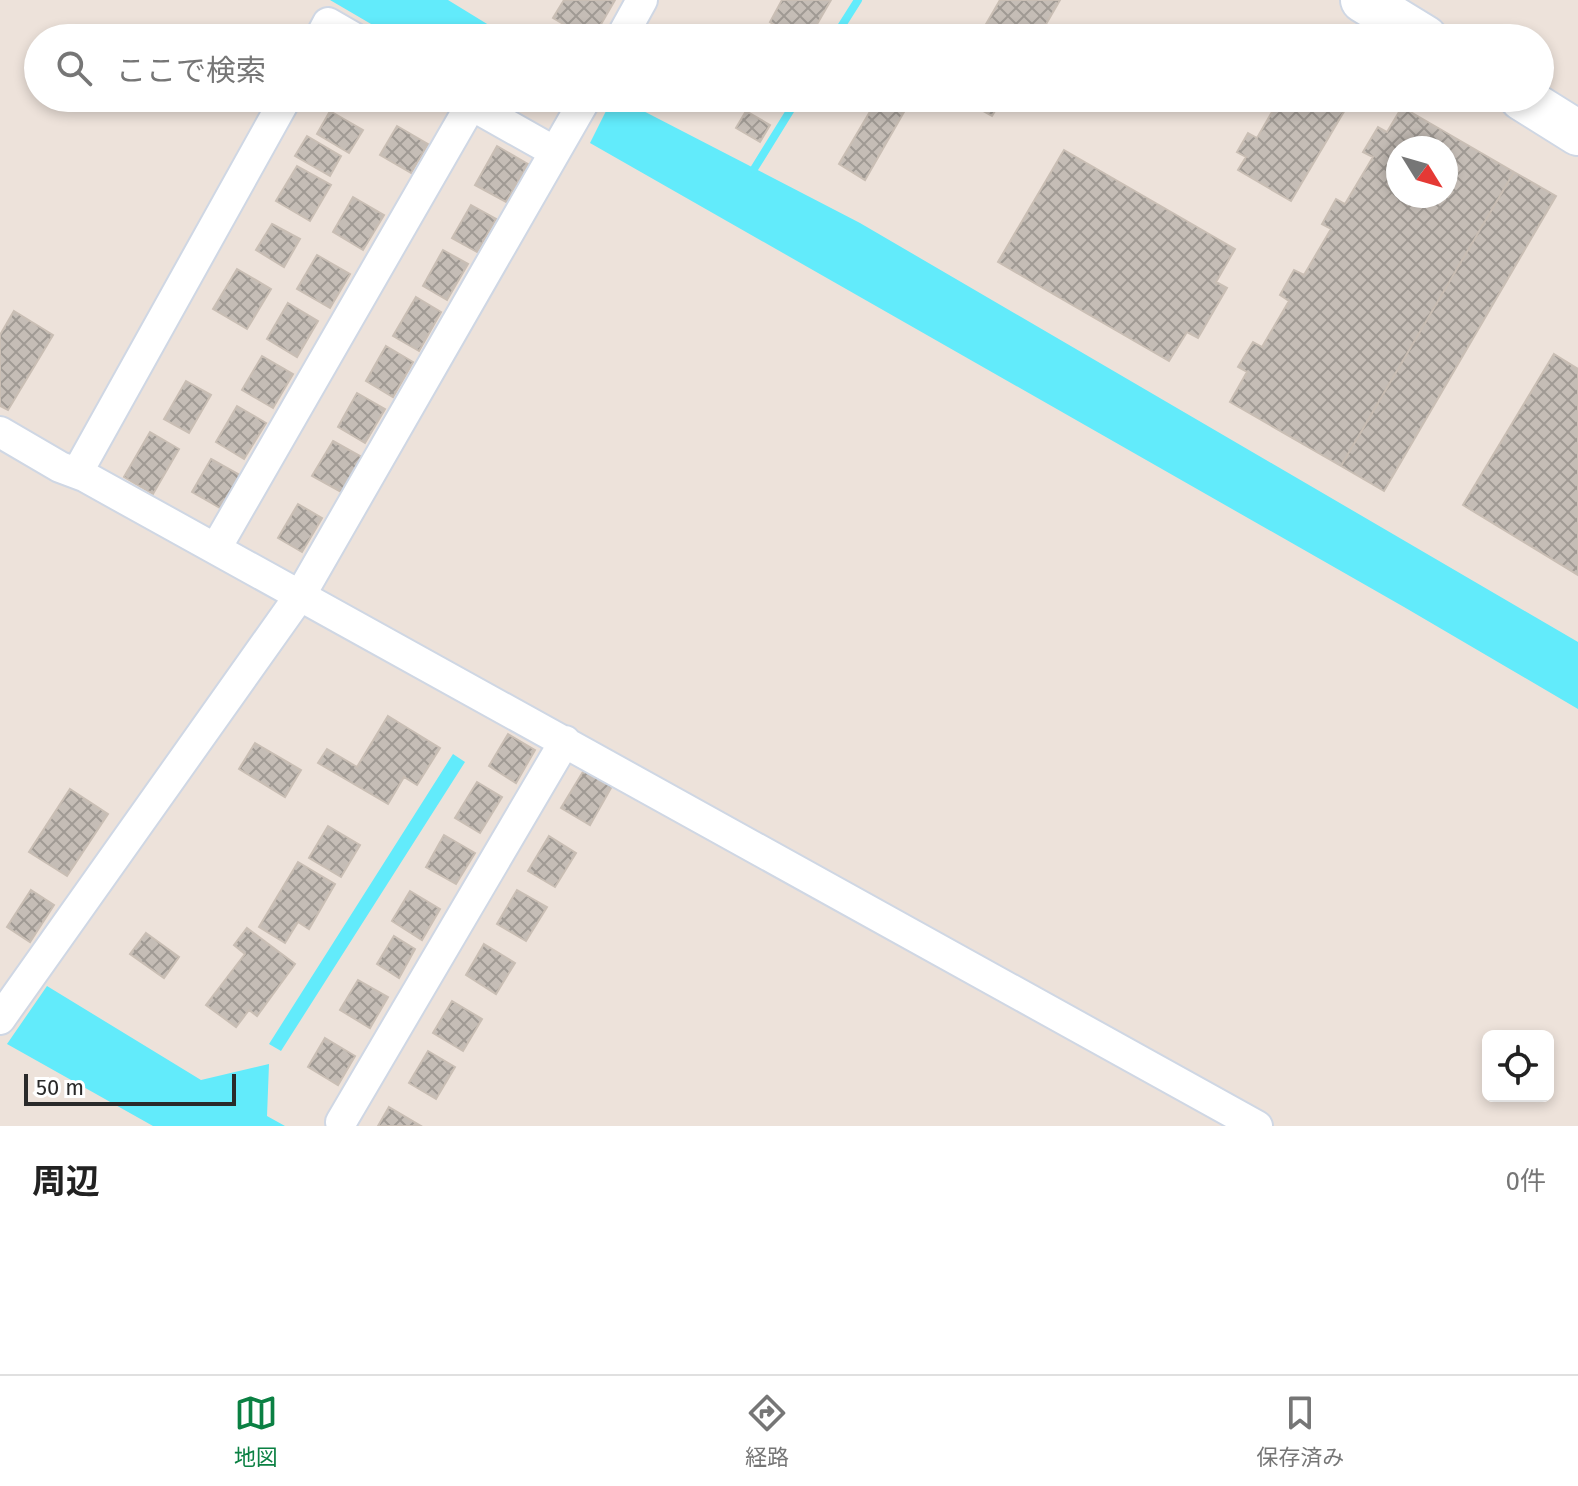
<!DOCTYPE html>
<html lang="ja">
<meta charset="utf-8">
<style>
:root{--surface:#fff;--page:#f6f6f6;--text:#222;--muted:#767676;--line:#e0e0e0;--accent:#0b8043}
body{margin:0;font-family:"Fira Sans","Noto Sans JP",sans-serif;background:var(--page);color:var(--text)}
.controls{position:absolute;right:24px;bottom:24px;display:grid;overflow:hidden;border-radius:12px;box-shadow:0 4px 12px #0003}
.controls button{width:72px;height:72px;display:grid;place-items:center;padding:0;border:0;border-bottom:2px solid var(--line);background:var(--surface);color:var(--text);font:40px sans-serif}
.compass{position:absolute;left:1386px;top:136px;width:72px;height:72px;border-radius:50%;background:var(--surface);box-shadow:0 4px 12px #0003;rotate:127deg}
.scale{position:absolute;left:24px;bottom:20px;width:212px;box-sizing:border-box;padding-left:8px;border:4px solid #2a2a2a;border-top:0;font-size:22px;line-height:28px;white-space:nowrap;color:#2a2a2a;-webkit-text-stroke:6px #fff;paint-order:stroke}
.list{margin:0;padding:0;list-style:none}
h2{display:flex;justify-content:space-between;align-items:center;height:104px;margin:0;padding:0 32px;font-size:34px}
h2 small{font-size:26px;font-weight:400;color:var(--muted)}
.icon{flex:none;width:44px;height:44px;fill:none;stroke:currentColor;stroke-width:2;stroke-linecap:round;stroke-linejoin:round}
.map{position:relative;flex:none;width:1578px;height:1126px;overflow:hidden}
.search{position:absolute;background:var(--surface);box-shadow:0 4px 12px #0003;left:24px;right:24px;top:24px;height:88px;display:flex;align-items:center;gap:20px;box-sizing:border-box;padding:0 28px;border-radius:44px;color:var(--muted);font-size:30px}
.sheet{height:248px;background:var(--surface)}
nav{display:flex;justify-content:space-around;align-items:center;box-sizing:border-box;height:112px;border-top:2px solid var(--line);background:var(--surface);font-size:22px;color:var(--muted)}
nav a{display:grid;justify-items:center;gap:4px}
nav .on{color:var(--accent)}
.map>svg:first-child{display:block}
</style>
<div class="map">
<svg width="1578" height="1126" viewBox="0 0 1578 1126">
<defs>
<pattern id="building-cross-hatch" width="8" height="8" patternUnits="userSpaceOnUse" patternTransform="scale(2)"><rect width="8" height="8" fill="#c5bdb6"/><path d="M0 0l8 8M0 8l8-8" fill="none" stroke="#a09a94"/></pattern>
</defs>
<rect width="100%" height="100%" fill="#ede2da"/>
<path fill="#62ebfb" d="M330 0H448L510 38H395Z
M624 101 860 223 1578 642V709L1404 607 590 143 608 107Z
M453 754 465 762 281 1051 269 1044Z
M47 986 201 1080 269 1064 267 1116 285 1126H153L7 1044Z"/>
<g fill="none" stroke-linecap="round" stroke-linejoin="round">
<path stroke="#62ebfb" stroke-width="8" d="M834 38 858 0
M754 169 798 98"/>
</g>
<path fill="url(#building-cross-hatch)" stroke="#c9beb4" stroke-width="2" fill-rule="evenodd" d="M564 0H615L593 38H587L553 18Z
M782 0H831L809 38H798L770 22Z
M1000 0H1060L1038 38H978Z
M738 98H764L757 109Z
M878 98 904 112 865 180 839 164Z
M960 98H1003L992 116Z
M1280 98H1317L1320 100 1321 98H1352L1291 201 1238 170 1246 157 1237 152 1248 133 1257 138Z
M1402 107 1514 172 1341 466 1230 402 1247 372 1238 367 1253 342 1262 347 1289 301 1280 295 1294 270 1304 275 1331 229 1322 224 1336 199 1345 204 1373 157 1363 152 1378 127 1387 132ZM1398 148H1446V196H1398Z
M330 111 363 130 349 153 317 134Z
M746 111 770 125 760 142 736 128Z
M397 126 428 144 411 173 380 155Z
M307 136 341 156 330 176 295 156Z
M497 146 528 164 506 202 475 185Z
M1064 150 1235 249 1216 282 1227 288 1198 338 1187 332 1169 361 998 262Z
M297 166 331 185 310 221 276 201Z
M1514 172 1556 196 1384 491 1341 466Z
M353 197 384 215 363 250 333 232Z
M471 205 496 219 477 252 452 238Z
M272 224 300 239 284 267 256 250Z
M443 250 468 264 447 300 423 286Z
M317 255 350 274 330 308 297 289Z
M237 269 271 289 247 329 213 309Z
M416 297 441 312 419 351 393 336Z
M288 303 318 321 297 357 267 339Z
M14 311 53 335 8 410 0 406V335Z
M386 346 413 362 393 397 366 381Z
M1554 354 1578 369V575L1463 505Z
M262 356 293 374 273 408 242 390Z
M186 381 211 395 189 433 164 419Z
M357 393 385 409 365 443 338 427Z
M237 406 266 423 244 459 216 442Z
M150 432 179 449 153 494 124 477Z
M333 441 362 457 341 492 312 476Z
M211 459 240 475 220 508 192 492Z
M298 504 322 518 302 552 278 538Z
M388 716 440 748 417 785 404 777 388 804 318 763 327 749 357 767Z
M508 734 535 750 516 783 489 766Z
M255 743 301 770 285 797 239 769Z
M584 770 612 786 590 825 561 808Z
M477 782 502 797 480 833 455 818Z
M70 789 108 814 67 876 29 852Z
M328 826 360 845 341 877 309 858Z
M444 835 475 853 456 884 426 867Z
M549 836 576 853 555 887 528 871Z
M298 862 335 884 309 929 298 922 285 943 259 927Z
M31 890 54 905 30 942 7 927Z
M517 890 547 907 526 941 497 924Z
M410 891 440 909 422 940 392 921Z
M247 928 295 964 257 1016 249 1010 236 1027 206 1005 245 954 234 945Z
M146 933 179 957 164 978 130 954Z
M394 936 415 949 399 978 377 964Z
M484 944 515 963 496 994 466 975Z
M358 980 388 997 370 1028 340 1010Z
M452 1001 482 1019 463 1051 433 1033Z
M325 1038 355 1056 338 1085 308 1067Z
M428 1051 455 1067 436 1099 409 1083Z
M389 1107 421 1126H378Z"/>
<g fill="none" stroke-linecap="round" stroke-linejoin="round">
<defs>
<path id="street" d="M320 38 328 23 354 38
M621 38 642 0
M459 98 555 152
M0 432 60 467 84 476 1257 1126
M77 473 286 98
M216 548 471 105
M0 1019 301 594 586 98
M341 1122 565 741"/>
<path id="secondary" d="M1363 0 1425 38
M1522 98 1578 133"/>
</defs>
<use href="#street" stroke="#cfd7e4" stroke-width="34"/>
<use href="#secondary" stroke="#cfd7e4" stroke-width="48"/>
<use href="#street" stroke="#fff" stroke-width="30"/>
<use href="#secondary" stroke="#fff" stroke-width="44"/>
</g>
</svg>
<div class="controls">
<button><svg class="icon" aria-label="locate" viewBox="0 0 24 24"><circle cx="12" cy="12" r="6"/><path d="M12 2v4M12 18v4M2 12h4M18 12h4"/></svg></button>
</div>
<svg class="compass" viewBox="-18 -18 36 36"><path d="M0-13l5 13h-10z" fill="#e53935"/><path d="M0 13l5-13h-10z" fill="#767676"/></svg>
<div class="scale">50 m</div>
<div class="search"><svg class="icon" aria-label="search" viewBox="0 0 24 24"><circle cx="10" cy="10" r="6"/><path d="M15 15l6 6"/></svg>ここで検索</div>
</div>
<section class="sheet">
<h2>周辺<small>0件</small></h2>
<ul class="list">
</ul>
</section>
<nav>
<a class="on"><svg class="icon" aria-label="map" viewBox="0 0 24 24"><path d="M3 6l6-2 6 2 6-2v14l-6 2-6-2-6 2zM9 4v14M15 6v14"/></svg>地図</a>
<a><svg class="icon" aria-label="directions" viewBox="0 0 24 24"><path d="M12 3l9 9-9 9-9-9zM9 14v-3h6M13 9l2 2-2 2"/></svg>経路</a>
<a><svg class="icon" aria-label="saved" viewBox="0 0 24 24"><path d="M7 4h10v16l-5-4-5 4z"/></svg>保存済み</a>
</nav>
